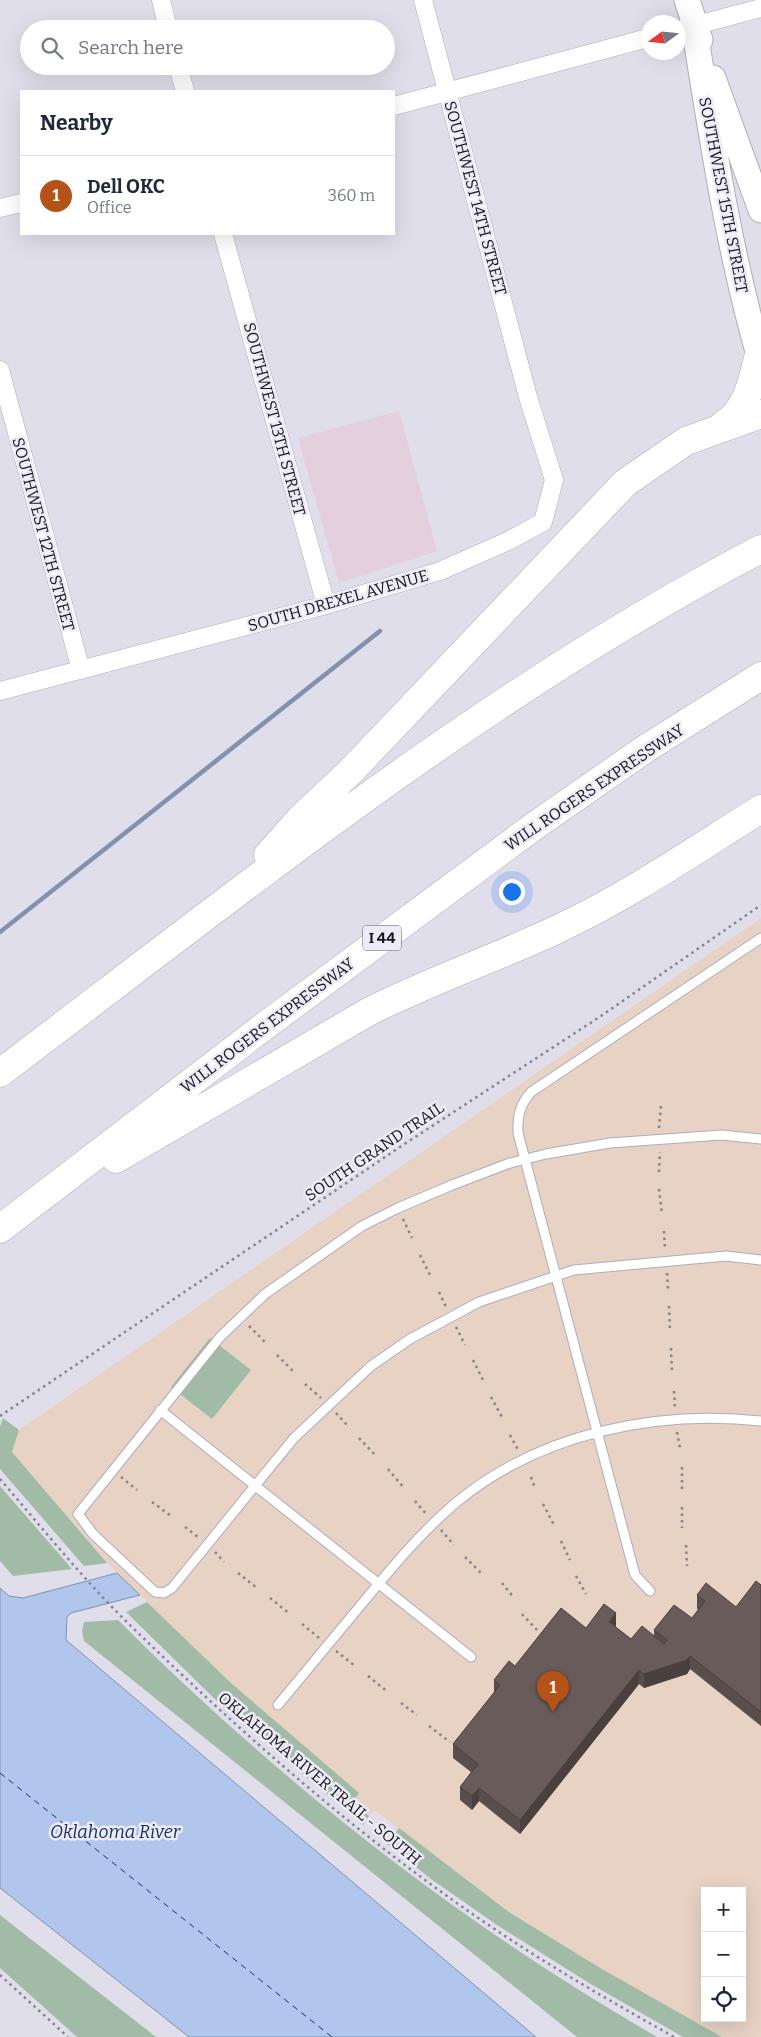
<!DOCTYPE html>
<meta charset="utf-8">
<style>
:root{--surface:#fff;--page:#f6f6f7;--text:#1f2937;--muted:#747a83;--line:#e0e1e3;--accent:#b55218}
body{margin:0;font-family:Bitter,serif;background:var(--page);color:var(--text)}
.controls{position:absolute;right:15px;bottom:15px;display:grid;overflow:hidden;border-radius:0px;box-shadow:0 5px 20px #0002}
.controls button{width:45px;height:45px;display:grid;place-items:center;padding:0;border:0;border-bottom:1px solid var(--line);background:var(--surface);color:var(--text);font:25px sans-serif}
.compass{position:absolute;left:641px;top:15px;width:45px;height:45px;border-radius:50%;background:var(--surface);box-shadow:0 5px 20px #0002;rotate:255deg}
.you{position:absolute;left:511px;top:891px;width:18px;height:18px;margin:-12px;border:4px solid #fff;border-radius:50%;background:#1a73e8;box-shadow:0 0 0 8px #1a73e833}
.badge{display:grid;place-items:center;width:32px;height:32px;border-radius:50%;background:var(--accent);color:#fff;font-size:16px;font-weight:700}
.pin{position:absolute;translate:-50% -41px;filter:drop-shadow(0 1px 2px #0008)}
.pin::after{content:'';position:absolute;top:26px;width:18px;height:15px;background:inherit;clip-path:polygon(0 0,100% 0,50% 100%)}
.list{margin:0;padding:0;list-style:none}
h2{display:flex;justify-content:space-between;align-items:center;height:65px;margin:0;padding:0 20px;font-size:21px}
h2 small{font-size:16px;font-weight:400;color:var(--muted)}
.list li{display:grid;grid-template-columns:32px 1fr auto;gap:15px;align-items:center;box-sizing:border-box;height:80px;padding:0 20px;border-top:1px solid var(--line)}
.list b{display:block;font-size:19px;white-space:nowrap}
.list p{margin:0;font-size:16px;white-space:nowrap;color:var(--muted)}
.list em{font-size:16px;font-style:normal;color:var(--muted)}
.icon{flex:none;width:28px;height:28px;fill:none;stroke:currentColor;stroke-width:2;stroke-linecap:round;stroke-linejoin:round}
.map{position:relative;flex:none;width:761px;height:2037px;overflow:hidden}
.search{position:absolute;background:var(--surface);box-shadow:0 5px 20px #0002;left:20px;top:20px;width:375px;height:55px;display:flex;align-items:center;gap:12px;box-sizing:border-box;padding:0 18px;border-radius:28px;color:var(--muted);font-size:19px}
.panel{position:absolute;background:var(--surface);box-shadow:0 5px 20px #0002;left:20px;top:90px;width:375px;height:145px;border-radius:0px}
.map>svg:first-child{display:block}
</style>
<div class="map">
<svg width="761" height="2037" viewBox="0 0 761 2037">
<rect width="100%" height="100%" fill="#e1deeb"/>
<path fill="#e7d2c4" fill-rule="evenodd" d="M761 918V2037H722L602 1969 509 1911 374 1810 369 1816 353 1800 358 1793 231 1683 107 1563 12 1452 19 1430ZM705 1891H742V2018H705Z"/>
<path fill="#e4cfdd" d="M399 411 437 551 339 583 298 438Z"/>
<path fill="#a2bba7" d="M210 1338 251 1370 212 1419 171 1387Z
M3 1418 19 1430 12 1452 107 1563 84 1566 0 1469V1427Z
M0 1486 72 1569 13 1576 0 1561Z
M147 1602 231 1683 359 1793 353 1801 369 1816 363 1825 224 1708 126 1612Z
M118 1620C279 1781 459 1923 657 2037H577L84 1641 82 1631 84 1622Z
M399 1828 509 1912 602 1969 722 2037H683L589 1983 497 1925 431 1879 387 1844Z
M0 1915 156 2037H77L0 1968Z"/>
<path fill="#b1c6ed" stroke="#8391ae" d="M117 1573 140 1595 71 1613 67 1617 66 1640 536 2037H189L0 1888V1588L9 1596 23 1598Z"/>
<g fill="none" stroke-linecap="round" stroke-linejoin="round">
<path stroke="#8391ae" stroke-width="4.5" d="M0 932 380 631"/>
<path stroke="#193061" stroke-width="1" stroke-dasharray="6 5" stroke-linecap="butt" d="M0 1773 332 2037"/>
<defs>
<path id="lane" d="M761 1139 721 1135 610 1143 546 1154 510 1163 452 1185 398 1208 362 1226 265 1294 220 1337 78 1514 93 1534 155 1592 164 1593 172 1588 294 1438 371 1366 410 1339 479 1302 574 1270 726 1256 761 1260
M160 1410 471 1657
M650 1591 635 1575 518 1133C517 1116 520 1105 531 1092L761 938
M278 1705C307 1670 336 1635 365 1600 394 1565 423 1530 458 1501 541 1433 656 1410 761 1421"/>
<path id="street" d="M161 0 168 29
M678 30 761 8
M178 66 185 91
M394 106 648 38
M0 208 21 203
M223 234 326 605
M0 370 81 670
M0 691 326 605 440 571 508 541 543 522 554 480 528 397 423 0"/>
<path id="secondary" d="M687 0 700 40
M694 26C712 139 729 252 761 362
M713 78 761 210"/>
<path id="highway" d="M722 426C748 409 752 382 759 354
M268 855 300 819 351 771 625 483 686 441 761 414
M0 1073C246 887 487 692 761 549
M116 1159 370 1011C432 980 496 958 558 929 630 895 695 850 761 809
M0 1229 258 1031 533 827 645 749 761 676"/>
</defs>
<use href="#lane" stroke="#afacb9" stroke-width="11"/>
<use href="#street" stroke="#afacb9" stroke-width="19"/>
<use href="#secondary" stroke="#afacb9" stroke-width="27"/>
<use href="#highway" stroke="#afacb9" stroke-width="29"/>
<path stroke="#85838c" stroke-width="2.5" stroke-dasharray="2.5 4" stroke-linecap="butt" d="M659 1128 661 1105
M659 1172 660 1152
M659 1189 662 1214
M403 1219 412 1238
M664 1231 665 1249
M420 1255 431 1277
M667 1273 668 1289
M439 1292 446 1307
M669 1306 670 1331
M249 1326 265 1342
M456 1327 465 1345
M671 1348 672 1373
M277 1355 294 1372
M473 1360 484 1382
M305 1384 321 1398
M674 1391 675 1409
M491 1397 503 1419
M336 1413 348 1426
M0 1416 403 1145 601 1016 761 905
M677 1432 680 1448
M510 1435 518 1450
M359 1438 376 1456
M682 1467V1491
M388 1469 404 1488
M121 1477 137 1490
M531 1477 535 1488
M0 1479C44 1530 87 1584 136 1631 248 1739 366 1843 496 1930 554 1969 614 2003 674 2037
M415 1501 427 1515
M152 1502 171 1516
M543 1504 554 1525
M682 1507V1528
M185 1527 198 1537
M441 1530 454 1545
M561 1541 570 1560
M686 1545 687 1566
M215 1552 224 1562
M465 1557 483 1575
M238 1573 257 1588
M576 1576 586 1594
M502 1583 514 1598
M270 1598 290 1614
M522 1614 537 1630
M302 1624 319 1638
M336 1651 355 1666
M368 1676 388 1692
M401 1703 417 1715
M429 1726 450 1742
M0 1975 68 2037"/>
<use href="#lane" stroke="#fff" stroke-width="9"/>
<use href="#street" stroke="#fff" stroke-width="18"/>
<use href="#secondary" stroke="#fff" stroke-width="25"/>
<use href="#highway" stroke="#fff" stroke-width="28"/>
</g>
<path fill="#5a4e4d" d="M761 1585V1726L690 1669 687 1674 644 1688 639 1684 520 1834 479 1801 472 1810 460 1800V1787L471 1772 453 1758V1744L494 1693V1680L515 1666 586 1628 616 1627 631 1639 654 1636V1630L692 1618 698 1610 697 1608V1595L736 1607Z"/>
<path fill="#4a403e" d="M616 1613V1627L609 1622Z
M690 1656V1669L687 1674 644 1688V1674Z
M639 1670V1684L520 1834V1820Z
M479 1788V1801L472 1810V1796Z"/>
<path fill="#695b59" stroke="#4a403e" d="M756 1581 761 1585V1712L690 1656 687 1660 644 1674 639 1670 520 1820 479 1788 472 1796 460 1787 478 1764 453 1744 500 1685 494 1680 509 1661 515 1666 561 1608 586 1628 604 1604 616 1613 609 1622 631 1639 642 1626 664 1644 667 1640 654 1630 674 1605 692 1618 705 1601 697 1595 706 1583 736 1607Z"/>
<g text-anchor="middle" stroke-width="5" stroke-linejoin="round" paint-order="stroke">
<rect fill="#eeebf8" stroke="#58565d" stroke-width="1" x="363" y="925.5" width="38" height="25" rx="4"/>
<g font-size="15" font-weight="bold" fill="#17161a">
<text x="382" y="943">I 44</text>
</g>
<g font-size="16" fill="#17161a" stroke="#eeebf8">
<text transform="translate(724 195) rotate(79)" y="6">SOUTHWEST 15TH STREET</text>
<text transform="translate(476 198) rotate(75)" y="6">SOUTHWEST 14TH STREET</text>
<text transform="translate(275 419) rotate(75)" y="6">SOUTHWEST 13TH STREET</text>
<text transform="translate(44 534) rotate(75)" y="6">SOUTHWEST 12TH STREET</text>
<text transform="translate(338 600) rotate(-16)" y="6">SOUTH DREXEL AVENUE</text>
<text transform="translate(594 787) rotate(-34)" y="6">WILL ROGERS EXPRESSWAY</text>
<text transform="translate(267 1025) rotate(-37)" y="6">WILL ROGERS EXPRESSWAY</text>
<text transform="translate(374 1151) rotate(-34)" y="6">SOUTH GRAND TRAIL</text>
<text transform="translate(320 1778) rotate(40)" y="6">OKLAHOMA RIVER TRAIL - SOUTH</text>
</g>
<g font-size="18" font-style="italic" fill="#193061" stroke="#eeebf8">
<text x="115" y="1838">Oklahoma River</text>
</g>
</g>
</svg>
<div class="controls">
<button>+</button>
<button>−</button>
<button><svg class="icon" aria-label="locate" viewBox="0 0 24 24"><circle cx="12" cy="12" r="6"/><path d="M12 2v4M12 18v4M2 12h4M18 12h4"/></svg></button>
</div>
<svg class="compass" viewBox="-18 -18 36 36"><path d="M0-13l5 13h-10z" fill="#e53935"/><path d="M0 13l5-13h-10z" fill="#747a83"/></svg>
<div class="you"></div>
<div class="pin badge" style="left:553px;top:1712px">1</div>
<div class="search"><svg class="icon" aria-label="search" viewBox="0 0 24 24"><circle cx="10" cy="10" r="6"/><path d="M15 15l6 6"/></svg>Search here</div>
<section class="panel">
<h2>Nearby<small></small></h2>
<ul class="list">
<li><span class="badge">1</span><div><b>Dell OKC</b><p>Office</p></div><em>360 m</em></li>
</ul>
</section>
</div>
